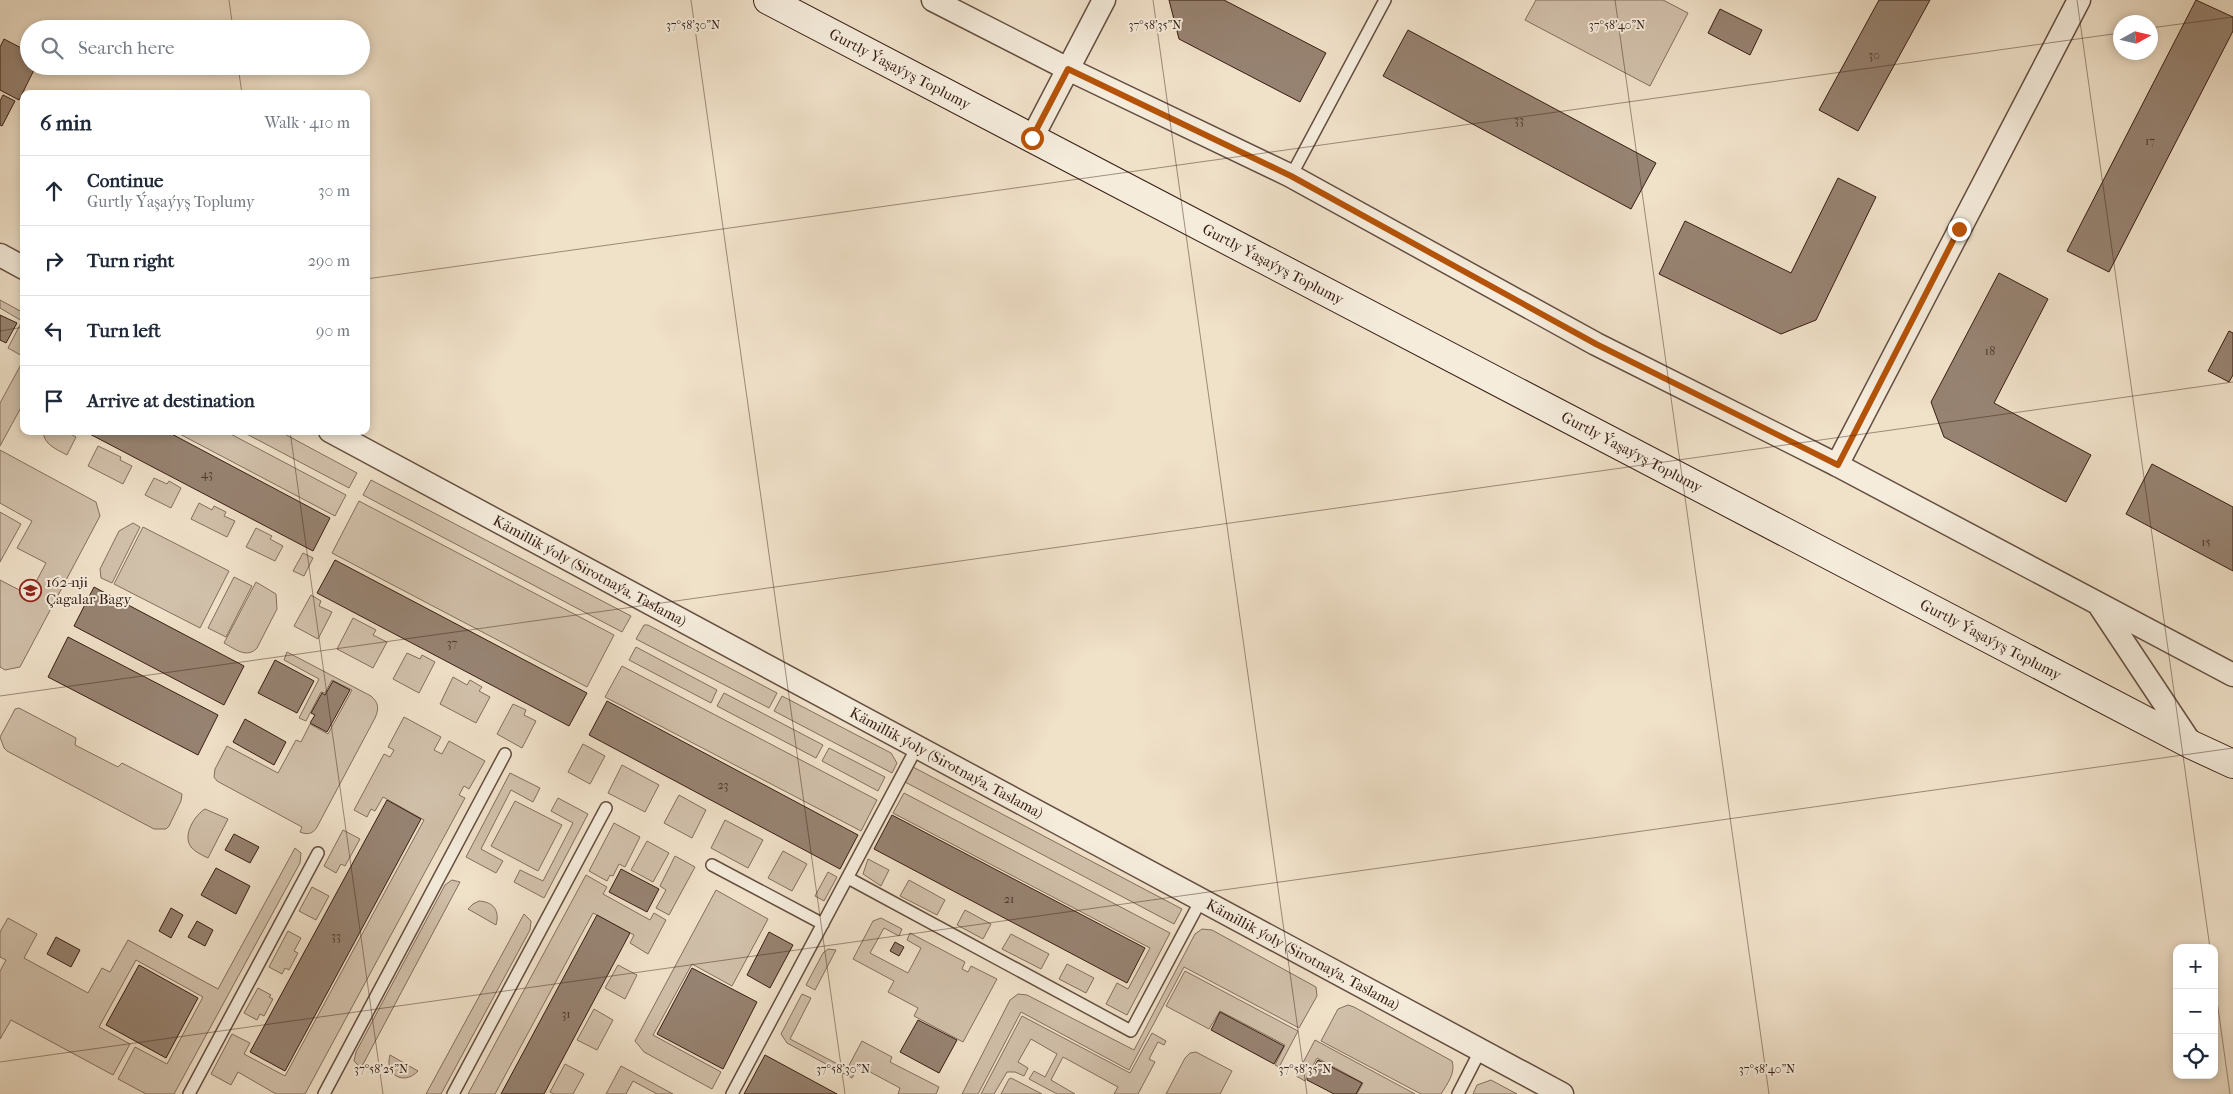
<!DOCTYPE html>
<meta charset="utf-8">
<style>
:root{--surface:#fff;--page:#f6f6f7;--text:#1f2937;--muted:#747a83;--line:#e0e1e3}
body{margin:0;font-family:"IM FELL French Canon",serif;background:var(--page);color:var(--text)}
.controls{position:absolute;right:15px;bottom:15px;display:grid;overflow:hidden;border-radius:10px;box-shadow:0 2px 8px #0003}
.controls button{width:45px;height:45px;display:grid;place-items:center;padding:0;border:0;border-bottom:1px solid var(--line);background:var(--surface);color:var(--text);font:25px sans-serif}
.compass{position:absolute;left:2113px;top:15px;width:45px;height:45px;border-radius:50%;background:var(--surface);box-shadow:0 2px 8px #0003;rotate:82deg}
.stop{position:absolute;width:15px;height:15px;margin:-11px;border:4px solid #b45309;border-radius:50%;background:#fff}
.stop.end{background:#b45309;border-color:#fff;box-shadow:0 1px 5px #0008}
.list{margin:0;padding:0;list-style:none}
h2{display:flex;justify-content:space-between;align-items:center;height:65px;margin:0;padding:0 20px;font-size:21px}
h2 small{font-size:16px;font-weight:400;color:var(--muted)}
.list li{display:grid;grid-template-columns:32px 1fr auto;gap:15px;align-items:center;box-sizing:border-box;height:70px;padding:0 20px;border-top:1px solid var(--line)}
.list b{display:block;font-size:19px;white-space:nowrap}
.list p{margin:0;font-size:16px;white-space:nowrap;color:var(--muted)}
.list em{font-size:16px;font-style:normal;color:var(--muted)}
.icon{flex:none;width:28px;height:28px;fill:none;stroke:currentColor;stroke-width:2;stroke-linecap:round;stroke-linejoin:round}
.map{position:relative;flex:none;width:2233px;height:1094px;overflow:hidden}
.search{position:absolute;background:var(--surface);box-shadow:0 2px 8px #0003;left:20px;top:20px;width:350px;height:55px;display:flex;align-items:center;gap:12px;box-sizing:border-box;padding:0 18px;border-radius:28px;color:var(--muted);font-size:19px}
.panel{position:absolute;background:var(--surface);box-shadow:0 2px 8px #0003;left:20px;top:90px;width:350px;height:345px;border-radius:10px}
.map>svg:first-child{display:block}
</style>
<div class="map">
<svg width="2233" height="1094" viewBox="0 0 2233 1094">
<rect width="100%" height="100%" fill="#f0e1c9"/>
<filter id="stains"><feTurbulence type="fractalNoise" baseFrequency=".004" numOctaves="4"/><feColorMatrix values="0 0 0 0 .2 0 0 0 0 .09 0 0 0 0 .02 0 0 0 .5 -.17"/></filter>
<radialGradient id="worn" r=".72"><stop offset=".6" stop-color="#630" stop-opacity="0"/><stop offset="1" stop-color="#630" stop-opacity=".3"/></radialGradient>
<path fill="#d1c0aa" stroke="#846e5e" d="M1536 0H1663L1688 13 1650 86 1525 20Z
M0 300 24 313V357L8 348 22 321 0 308Z
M24 359V402L0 446V403Z
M43 431H65L76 437 67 455C56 449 44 445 43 431Z
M174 431H225L346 495 335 516Z
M241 431H279L357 473 349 488Z
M98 446 121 457 120 460 132 466 123 484 88 466Z
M0 450 96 502 100 516 20 667 5 670 0 667V580L29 595 46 563 17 548 32 521 0 503Z
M154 478 167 484 169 481 181 488 171 508 145 495Z
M371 480 631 616 622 632 363 495Z
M359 501 614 635 587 687 332 553Z
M199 503 212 510 214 506 226 512 224 516 235 521 227 537 191 519Z
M0 512 21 524 0 562Z
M133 523 140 527 112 583 101 578 100 569 119 531Z
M143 527 229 571 200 628 114 584Z
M256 528 272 536 270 539 283 546 275 561 246 547Z
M303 553 313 558 304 576 293 571Z
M234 577 252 586 226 637 208 628Z
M256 582 276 594 277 609 257 648C247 659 235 649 224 643Z
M311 595 321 601 319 606 332 612 318 639 294 626Z
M353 618 376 630 373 635 387 642 373 668 337 649Z
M644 625H648L777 693 769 708 636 639Z
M636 647 717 690 711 703 629 660Z
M287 652 371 696C379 703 379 709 375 718L317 827C313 834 307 835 300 832L302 827 217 781 214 777 215 769 227 746 278 773 296 740 301 742 310 724 328 734 352 690 332 680 325 693 321 692 306 721 299 718 319 679 284 660Z
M407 653 420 659 422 655 435 662 419 693 393 679Z
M622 666 877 800 861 831 605 697Z
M453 677 467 685 470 680 482 687 479 691 490 697 476 723 440 704Z
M724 693 823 745 816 758 717 706Z
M782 696 891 753 897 763 892 773 774 711Z
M513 704 526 710 524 715 536 721 522 748 497 734Z
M19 708 76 738 75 745 118 767 122 763 182 794 181 801 169 826 166 829H154L7 751 4 748 0 737 13 713 15 709Z
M404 717 441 737 434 750 442 754 449 741 485 761 469 789 464 786 459 795 465 798 305 1094H276L238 1072 231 1085 211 1074 232 1034 250 1043 244 1054 285 1076 424 820 383 797 375 811 371 809 367 817 354 810 384 754 390 757 394 750 388 747Z
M583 744 605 756 590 784 568 772Z
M829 748 885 777 878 791 822 761Z
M622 765 659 785 645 812 608 793Z
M913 767 1182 909 1174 924 905 782Z
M510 773 540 788 533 802 511 790 481 849 503 861 496 873 466 857Z
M904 793 1170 933 1127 1015 1106 1004 1117 983 1128 989 1150 948 893 813Z
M679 795 706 810 692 838 664 823Z
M558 798 588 814 544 898 514 882 520 870 543 881 573 823 551 811Z
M515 801 562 825 538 871 491 846Z
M205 809 228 819 208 858C202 855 195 852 191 847 182 835 195 815 205 809Z
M725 820 763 840 748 868 711 848Z
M614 823 640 837 625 867 619 864 613 876 610 875 607 881 589 871Z
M343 830 360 839 345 866 341 864 336 873 324 866Z
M647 841 669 853 653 882 631 870Z
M295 848 301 853 300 863 174 1094H146L118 1079 135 1047 167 1064 203 997 136 960 99 1027 130 1044 113 1075 11 1020 0 1039V971L6 960 0 957V932L8 918 37 934 24 958 88 993 102 968 110 972 128 940 218 989Z
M783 851 807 864 792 891 768 878Z
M675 856 695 867 669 915 656 908 666 890 660 886Z
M868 859 889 870 881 886 863 874Z
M828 872 837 877 824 901 815 896Z
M586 875 607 887 603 894 650 920 654 913 666 920 648 954 630 943 634 935 593 913 495 1094H468Z
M452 880 460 882 361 1068 354 1061 356 1052 445 885Z
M909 880 945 900 937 915 900 896Z
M312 887 329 896 316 920 299 911Z
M716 890 768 919 732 986 692 964 653 1035 721 1072 712 1089 644 1052 635 1041Z
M479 901C494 902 500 911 496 925L468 909 473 904Z
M965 910 991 924 983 939 957 925Z
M524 914 531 921 530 930 441 1094H426Z
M881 918 902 929 899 936 884 928 870 953 908 973 921 948 907 940 910 933 965 962 962 969 968 972 971 966 997 979 963 1042 914 1016 918 1008 888 992 894 981 853 959 873 921Z
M1202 929 1212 930 1316 987 1317 996 1299 1028 1184 967 1129 1070 1021 1012 978 1094H962L1010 1000 1018 994 1027 995 1134 1050 1195 934Z
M288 931 301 938 294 951 298 953 289 970 285 968 282 974 269 967Z
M1011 934 1049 954 1041 969 1002 949Z
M828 949 836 950 815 990 806 985 823 953Z
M1067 964 1094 978 1086 993 1059 979Z
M618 965 637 975 625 999 605 988Z
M1185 971 1298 1031 1279 1067 1275 1065 1285 1045 1220 1011 1209 1029 1166 1006Z
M258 988 271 995 269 997 273 999 264 1016 260 1014 257 1020 244 1013Z
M802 994 811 998 790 1039 847 1069 862 1041 892 1057 890 1062 939 1087 936 1094H898L900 1088 859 1066 852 1078 787 1043 781 1034Z
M1348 1005 1354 1007 1452 1061C1456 1073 1447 1084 1441 1094H1421L1321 1041 1338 1009Z
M594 1009 613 1020 597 1050 577 1040Z
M1022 1016 1130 1073 1152 1033 1166 1041 1164 1045 1158 1042 1149 1059 1155 1062 1138 1094H1114L1118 1087 1063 1057 1051 1080 1075 1094H1057L1029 1079 1034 1071 1045 1077 1057 1054 1031 1039 1018 1062 1028 1068 1024 1076 1015 1072H1007L994 1094H981Z
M1315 1040 1415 1094H1357L1363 1083 1317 1058 1305 1081 1296 1076Z
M1196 1052 1232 1071 1220 1094H1166L1185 1058 1190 1053Z
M390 1055 418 1071C404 1086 384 1075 390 1055Z
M565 1064 584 1074 573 1094H554L550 1092Z
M621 1066 673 1094H657L633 1081 626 1094H606Z
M1011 1078 1042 1094H1001L1009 1079Z
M1491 1080 1517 1094H1473L1477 1085Z"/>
<path fill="#978372" stroke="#371d13" d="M1169 0H1224L1326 53 1300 102 1179 39Z
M1879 0H1930L1858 131 1819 110Z
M2196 0 2233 17V31L2109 272 2067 251Z
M1720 9 1762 30 1750 55 1708 33Z
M1408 30 1656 163 1631 209 1383 76Z
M4 39 29 52V66H36L19 100 0 90V47Z
M3 95 15 101 2 126 0 125V101Z
M1838 178 1876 197 1816 320 1781 334 1659 274 1685 221 1791 273Z
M1999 273 2048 299 1994 403 2091 455 2066 502 1944 437 1931 402Z
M0 315 17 323 6 343 0 340Z
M2229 331 2233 333V375L2229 382 2208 371Z
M84 431H166L330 518 313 551Z
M2152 464 2233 507V571L2126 514Z
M335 560 587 693 569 726 317 593Z
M94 587 244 666 224 705 74 626Z
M68 637 218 715 198 755 48 677Z
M275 660 314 681 297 713 258 693Z
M333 681 350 690 327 732 310 723 315 715 311 713 322 693 325 695Z
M607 701 858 835 840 869 589 735Z
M245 719 286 742 274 765 233 742Z
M387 800 421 819 285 1071 250 1052Z
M892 815 1145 948 1127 983 874 849Z
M234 834 259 847 250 863 225 850Z
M216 868 250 886 236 914 201 895Z
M621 869 659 889 647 912 609 892Z
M171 908 183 915 171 938 159 931Z
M597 915 630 933 544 1094H501Z
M197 921 213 930 205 946 188 937Z
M769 932 793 945 770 988 747 975Z
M56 937 80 950 71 967 47 954Z
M895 942 904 947 899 956 890 951Z
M139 965 198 998 166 1058 106 1025Z
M692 968 757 1002 723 1069 657 1034Z
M1220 1012 1284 1046 1274 1064 1211 1030Z
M918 1020 957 1040 939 1073 900 1052Z
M765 1055 837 1094H744Z
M1318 1060 1362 1083 1356 1094H1334L1307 1080Z"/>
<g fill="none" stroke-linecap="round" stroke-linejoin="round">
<defs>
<path id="lane" d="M1291 176 1385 0
M712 865 823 924
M848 878 1131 1031 1201 900
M189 1094 318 853
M324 1094 505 754
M453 1094 606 808
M732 1094 917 747
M1458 1094 1480 1051"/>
<g id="street">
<path d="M933 0 1068 69 1291 176 1596 344 1837 465 2233 675"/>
<path d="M1032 138 1104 0"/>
<path d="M0 255 24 268"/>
<path id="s1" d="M330 431 1562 1094"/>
<path d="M1837 465 2079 0"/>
<path d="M2101 608 2192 745"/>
</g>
<g id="secondary">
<path id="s2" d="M768 0 2192 745 2233 764"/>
</g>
</defs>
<use href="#lane" stroke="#654e40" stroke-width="14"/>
<use href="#street" stroke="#654e40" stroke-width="25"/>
<use href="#secondary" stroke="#371d13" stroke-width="30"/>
<use href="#lane" stroke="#f5ecdc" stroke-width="11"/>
<use href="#street" stroke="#f5ecdc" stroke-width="22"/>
<use href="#secondary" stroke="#f5ecdc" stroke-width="28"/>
</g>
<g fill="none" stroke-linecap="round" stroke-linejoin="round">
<path stroke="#b45309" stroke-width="6" d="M1032 138 1068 69 1291 176 1596 344 1838 465 1959 229"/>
</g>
<path fill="none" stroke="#371d13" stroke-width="1" stroke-opacity="0.45" d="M229 0 233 29M691 0 845 1094M1153 0 1307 1094M1615 0 1769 1094M2077 0 2210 948M2150 28 2233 17M238 66 242 94M366 279 2120 33M0 331 24 327M290 431 383 1094M0 696 2233 382M2214 979 2230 1094M0 1062 2233 748"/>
<defs>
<symbol id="school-ring" viewBox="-11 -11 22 22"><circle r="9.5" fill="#f5ecdc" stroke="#8f2418" stroke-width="1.5"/><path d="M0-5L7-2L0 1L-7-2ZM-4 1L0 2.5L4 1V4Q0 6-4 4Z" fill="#8f2418"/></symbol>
</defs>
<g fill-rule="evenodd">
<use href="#school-ring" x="18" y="578" width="25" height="25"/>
</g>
<g text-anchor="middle" stroke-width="4" stroke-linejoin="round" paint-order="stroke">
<g font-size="12" fill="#4f362b">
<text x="1874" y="59">30</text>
<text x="1519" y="124">33</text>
<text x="2150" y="145">17</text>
<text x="1990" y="355">18</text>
<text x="207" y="478">43</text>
<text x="2206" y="546">15</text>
<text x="452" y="647">37</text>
<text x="723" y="789">23</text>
<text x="1009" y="903">21</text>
<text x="336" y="940">33</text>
<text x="566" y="1018">31</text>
</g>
<g font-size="15" fill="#371d13" stroke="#f5ecdc">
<text dy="5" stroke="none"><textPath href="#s2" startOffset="149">Gurtly Ýaşaýyş Toplumy</textPath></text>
<text dy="5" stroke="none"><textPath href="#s2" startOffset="570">Gurtly Ýaşaýyş Toplumy</textPath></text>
<text dy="5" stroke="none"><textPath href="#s2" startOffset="975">Gurtly Ýaşaýyş Toplumy</textPath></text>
<text dy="5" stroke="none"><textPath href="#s1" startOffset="295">Kämillik ýoly (Sirotnaýa, Taslama)</textPath></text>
<text dy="5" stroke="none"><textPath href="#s2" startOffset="1380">Gurtly Ýaşaýyş Toplumy</textPath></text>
<text dy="5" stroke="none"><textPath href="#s1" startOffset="700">Kämillik ýoly (Sirotnaýa, Taslama)</textPath></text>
<text dy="5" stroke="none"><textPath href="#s1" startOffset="1105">Kämillik ýoly (Sirotnaýa, Taslama)</textPath></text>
</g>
<g font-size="15" fill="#371d13" stroke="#f5ecdc" text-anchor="start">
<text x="46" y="587">162-nji<tspan x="46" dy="17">Çagalar Bagy</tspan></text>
</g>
</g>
<g font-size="12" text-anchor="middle" fill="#371d13" stroke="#f5ecdc" stroke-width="4" stroke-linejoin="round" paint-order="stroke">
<text x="693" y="29">37°58'30"N</text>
<text x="1155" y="29">37°58'35"N</text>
<text x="1617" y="29">37°58'40"N</text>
<text x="381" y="1073">37°58'25"N</text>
<text x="843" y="1073">37°58'30"N</text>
<text x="1305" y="1073">37°58'35"N</text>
<text x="1767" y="1073">37°58'40"N</text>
</g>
<rect width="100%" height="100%" filter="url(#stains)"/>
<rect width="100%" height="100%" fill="url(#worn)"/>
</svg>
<div class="controls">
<button>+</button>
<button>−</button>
<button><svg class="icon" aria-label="locate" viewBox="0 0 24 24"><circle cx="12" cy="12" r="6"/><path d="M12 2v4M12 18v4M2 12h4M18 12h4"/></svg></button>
</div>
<svg class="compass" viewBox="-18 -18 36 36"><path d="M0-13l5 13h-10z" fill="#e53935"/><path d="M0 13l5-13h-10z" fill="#747a83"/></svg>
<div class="stop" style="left:1032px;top:138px"></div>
<div class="stop end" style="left:1959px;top:229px"></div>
<div class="search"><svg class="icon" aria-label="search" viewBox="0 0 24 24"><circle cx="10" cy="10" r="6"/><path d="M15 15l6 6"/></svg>Search here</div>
<section class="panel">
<h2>6 min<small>Walk · 410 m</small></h2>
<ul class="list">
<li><svg class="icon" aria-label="ahead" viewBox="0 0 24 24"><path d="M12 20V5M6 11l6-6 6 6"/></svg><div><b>Continue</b><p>Gurtly Ýaşaýyş Toplumy</p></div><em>30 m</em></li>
<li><svg class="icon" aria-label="right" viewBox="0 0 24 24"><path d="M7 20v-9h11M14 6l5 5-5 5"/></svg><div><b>Turn right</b></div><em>290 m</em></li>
<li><svg class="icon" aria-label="left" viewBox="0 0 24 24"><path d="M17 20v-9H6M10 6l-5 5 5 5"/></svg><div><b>Turn left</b></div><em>90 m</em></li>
<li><svg class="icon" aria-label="arrive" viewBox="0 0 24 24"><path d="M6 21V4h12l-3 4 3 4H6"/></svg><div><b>Arrive at destination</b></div></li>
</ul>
</section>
</div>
